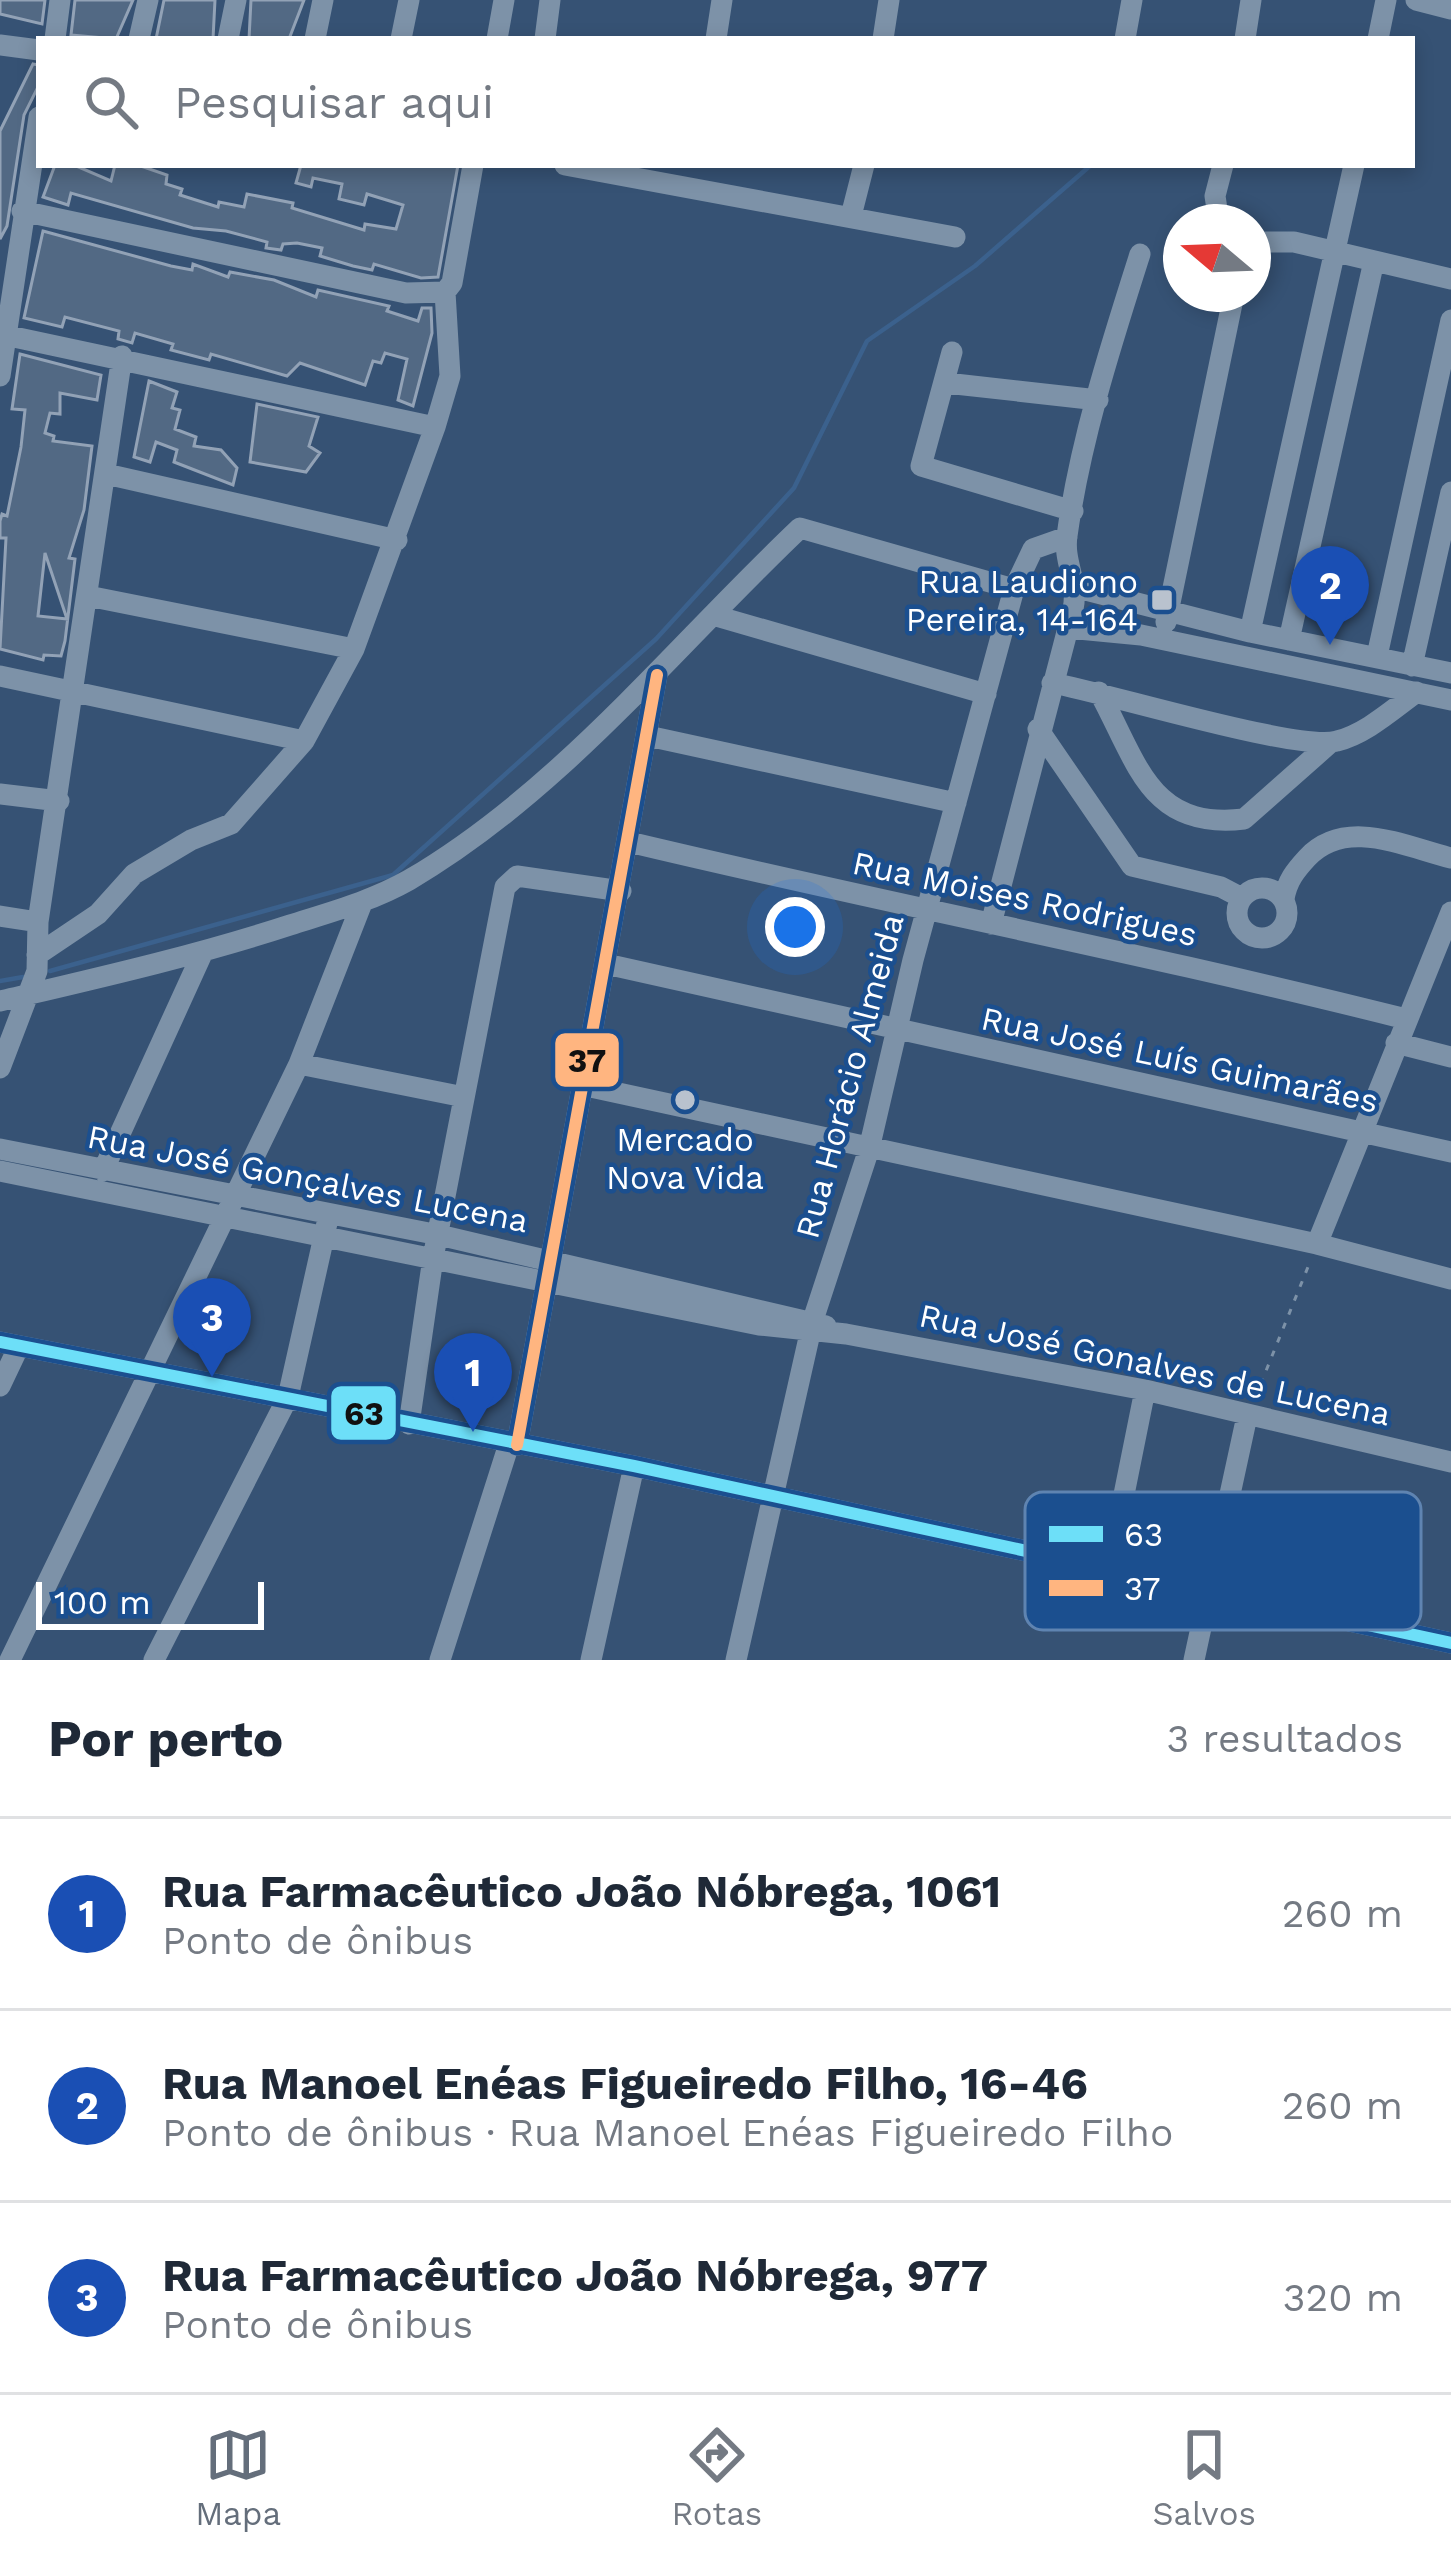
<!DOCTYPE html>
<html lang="pt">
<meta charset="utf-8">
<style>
:root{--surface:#fff;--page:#f2f2f3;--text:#1f2937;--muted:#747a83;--line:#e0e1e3;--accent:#646e7b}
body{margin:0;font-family:"Work Sans",sans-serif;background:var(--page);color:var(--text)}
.compass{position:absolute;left:1163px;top:204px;width:108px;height:108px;border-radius:50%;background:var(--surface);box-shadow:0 6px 18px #0003;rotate:289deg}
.scale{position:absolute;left:36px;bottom:30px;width:228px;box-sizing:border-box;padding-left:12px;border:6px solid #fff;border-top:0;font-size:33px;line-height:42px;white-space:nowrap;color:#fff;-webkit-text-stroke:9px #1b4f8f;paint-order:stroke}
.you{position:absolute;left:795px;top:927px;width:42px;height:42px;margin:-30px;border:9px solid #fff;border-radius:50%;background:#1a73e8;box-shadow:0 0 0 18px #1a73e833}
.badge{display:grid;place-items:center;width:78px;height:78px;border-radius:50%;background:var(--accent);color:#fff;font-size:39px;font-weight:700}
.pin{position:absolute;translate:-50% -99px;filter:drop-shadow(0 3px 6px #0008)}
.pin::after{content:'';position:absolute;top:63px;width:42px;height:36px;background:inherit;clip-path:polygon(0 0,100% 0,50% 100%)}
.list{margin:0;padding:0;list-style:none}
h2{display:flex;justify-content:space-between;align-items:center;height:156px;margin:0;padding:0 48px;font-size:51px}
h2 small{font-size:39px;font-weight:400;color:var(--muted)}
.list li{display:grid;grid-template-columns:78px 1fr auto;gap:36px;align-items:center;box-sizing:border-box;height:192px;padding:0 48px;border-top:3px solid var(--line)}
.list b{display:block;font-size:45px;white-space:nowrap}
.list p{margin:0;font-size:39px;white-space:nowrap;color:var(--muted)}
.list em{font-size:39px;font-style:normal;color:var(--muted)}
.icon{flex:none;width:66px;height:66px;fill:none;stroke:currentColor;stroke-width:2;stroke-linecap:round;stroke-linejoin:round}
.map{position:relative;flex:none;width:1451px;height:1660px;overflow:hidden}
.search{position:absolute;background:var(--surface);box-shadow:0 6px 18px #0003;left:36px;right:36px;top:36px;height:132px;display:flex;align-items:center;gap:30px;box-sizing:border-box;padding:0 42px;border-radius:0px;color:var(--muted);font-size:45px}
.sheet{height:732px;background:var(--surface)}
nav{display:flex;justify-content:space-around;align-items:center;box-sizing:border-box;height:168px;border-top:3px solid var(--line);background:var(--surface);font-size:33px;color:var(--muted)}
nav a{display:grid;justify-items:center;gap:6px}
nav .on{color:var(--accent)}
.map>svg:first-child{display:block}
</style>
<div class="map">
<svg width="1451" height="1660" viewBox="0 0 1451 1660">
<rect width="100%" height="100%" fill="#365274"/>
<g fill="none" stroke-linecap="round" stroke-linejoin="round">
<path stroke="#3b618d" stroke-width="4.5" d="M50 971 393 875 656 639 794 488 867 341 975 266 1091 165
M0 981 23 977"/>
</g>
<path fill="#526984" stroke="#92a2b6" stroke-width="3" fill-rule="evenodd" d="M0 0H45L42 24 0 14Z
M75 0H133L116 39 71 35Z
M164 0H215L213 39H156Z
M251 0H304L289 39H249Z
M33 64 39 65V85L24 115 7 226 0 239V131Z
M55 165H74L111 181 115 165H138L167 175 166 184 182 189 180 195 218 207 219 202 244 207 247 194 293 203 292 208 364 230 365 224 396 229 403 205 367 194 364 205 339 199 342 184 313 178 311 187 296 183 301 165H458L438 277 421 278 374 264 372 270 353 266 320 256 322 248 297 243 283 244 281 250 266 248 267 242 226 231 193 228 71 193 68 205 43 197Z
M43 231 171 266 192 270 193 264 228 277 230 272 274 280 316 297 318 290 389 306 387 311 418 321 422 308H431L432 333 413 406 398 400 407 359 385 353 381 363 373 361 365 385 300 363 287 376 211 354 209 360 171 350 173 344 135 333 132 343 118 339 119 331 65 317 62 327 24 318Z
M20 354 101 375 97 400 60 393V414L50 413 45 433 54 436 53 441 92 446 84 510 69 558 75 559 65 641 61 656 44 655 43 660 0 649 6 538H0V521L2 514 7 516 21 447 25 410 12 409ZM45 553 67 619 38 616Z
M149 381 177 392 172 408 180 410 175 429 196 437 194 446 221 450 237 468 233 485 174 462 177 450 156 442 150 462 134 457Z
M257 404 318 417 309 446 320 453 306 472 250 462Z"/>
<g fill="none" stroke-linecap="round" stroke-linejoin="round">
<path stroke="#7d92a8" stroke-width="3" stroke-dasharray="6 9" stroke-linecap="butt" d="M1255 1398 1310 1262"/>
<path stroke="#7d92a8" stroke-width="21" d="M1416 0 1451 9
M55 39 60 0
M139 39 148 0
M228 39 236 0
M315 39 323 0
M401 39 409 0
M497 39 504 0
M545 39 550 0
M716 39 722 0
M883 39 889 0
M1125 39 1132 0
M1245 39 1251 0
M1378 39 1386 0
M0 45 39 50
M565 165 955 237
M22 211 406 293 445 292
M851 216 864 165
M1219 222 1215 196 1223 165
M1253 242H1294L1451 279
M445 292 452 283 473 165
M0 334 435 427
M952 352 921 466 1073 511
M0 376 39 117
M946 383 1098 400
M106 474 397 540
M1078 588 1250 632 1451 673
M88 596 354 649
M716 616 986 694
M1166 622 1234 294
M1068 628 1141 635 1451 700
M1250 632 1354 165
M1289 640 1374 261
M1377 656 1451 320
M1412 666 1451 492
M0 676 304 741
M1052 683C1107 693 1299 752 1337 741 1366 734 1393 709 1417 692
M1099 692C1138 763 1149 830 1244 819L1330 743
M1038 729 1132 866 1221 887 1242 898
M648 736 956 803
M0 794 59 801
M629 842C888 904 1149 954 1406 1019
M1237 913a25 25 0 1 1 50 0a25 25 0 1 1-50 0Z
M1284 899C1287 881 1295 871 1307 858 1345 817 1403 846 1451 858
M0 916 38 922
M991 924 1073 609C1079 582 1063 562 1067 536 1080 441 1111 345 1140 254
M37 955 98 914 134 874 191 840 231 824 304 741 354 649 435 427 450 376 445 292
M606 964 1451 1152
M0 1001C98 978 195 956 290 925 331 912 372 901 409 880 561 791 674 647 800 528L1014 589
M1396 1043 1451 1057
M299 1064 464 1097
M0 1068 37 971 38 922 122 356
M586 1086 1317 1244 1451 1279
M0 1149 439 1235 826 1326
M0 1171 759 1325 846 1334 1145 1390 1451 1462
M103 1171 202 954
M1317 1244 1451 912
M0 1342 634 1466 1451 1643
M0 1386 19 1346
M409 1424 433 1258 505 887 517 876 621 891
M517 1445 657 675
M1109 1569 1145 1390
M10 1660 299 1064 362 903
M154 1660 288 1397 327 1223
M440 1660 509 1444
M591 1660 634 1466
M736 1660 813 1320 869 1149 913 960 1014 589 1033 549 1067 537
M1194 1660 1247 1416"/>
<defs>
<path id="bus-1" d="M0 1342 634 1466 1451 1643"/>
<path id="bus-2" d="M517 1445 657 675"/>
</defs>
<use href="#bus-1" stroke="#1b4f8f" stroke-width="21"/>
<use href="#bus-2" stroke="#1b4f8f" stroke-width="21"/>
<use href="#bus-1" stroke="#6ddff8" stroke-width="12"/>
<use href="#bus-2" stroke="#ffb580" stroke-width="12"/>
</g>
<g fill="#b9c2ce" stroke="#1b4f8f" stroke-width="4.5">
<rect x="1150" y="588" width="24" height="24" rx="6"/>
<circle cx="685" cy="1100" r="12"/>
</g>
<g text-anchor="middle" stroke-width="9" stroke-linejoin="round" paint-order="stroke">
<g font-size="33" fill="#fff" stroke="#1b4f8f" text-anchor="end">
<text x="1138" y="593">Rua Laudiono<tspan x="1138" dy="38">Pereira, 14-164</tspan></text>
<text x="685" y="1151" text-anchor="middle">Mercado<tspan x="685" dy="38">Nova Vida</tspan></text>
</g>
<g font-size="33" fill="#fff" stroke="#1b4f8f">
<text transform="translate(1025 898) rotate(12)" y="12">Rua Moises Rodrigues</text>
<text transform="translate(1180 1059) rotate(12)" y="12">Rua José Luís Guimarães</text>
<text transform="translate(849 1076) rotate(-75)" y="12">Rua Horácio Almeida</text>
<text transform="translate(308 1178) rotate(11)" y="12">Rua José Gonçalves Lucena</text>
<text transform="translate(1155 1364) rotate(12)" y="12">Rua José Gonalves de Lucena</text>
</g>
</g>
<rect x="1025" y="1492" width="396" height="138" rx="18" fill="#1b4f8f" stroke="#5f84b1" stroke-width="3"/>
<rect x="1049" y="1526" width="54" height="16" fill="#6ddff8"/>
<rect x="1049" y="1580" width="54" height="16" fill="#ffb580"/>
<g font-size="33" fill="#fff">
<text x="1124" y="1546">63</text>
<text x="1124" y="1600">37</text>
</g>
<g stroke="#1b4f8f" stroke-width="4.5">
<rect x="553" y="1031" width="68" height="58" rx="12" fill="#ffb580"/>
<rect x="329" y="1384" width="69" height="58" rx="12" fill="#6ddff8"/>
</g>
<g font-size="33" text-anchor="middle" font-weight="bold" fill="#111">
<text x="587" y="1072">37</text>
<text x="364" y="1425">63</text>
</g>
</svg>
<svg class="compass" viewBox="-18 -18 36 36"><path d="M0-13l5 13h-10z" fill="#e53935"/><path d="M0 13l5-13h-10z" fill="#747a83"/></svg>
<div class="scale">100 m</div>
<div class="you"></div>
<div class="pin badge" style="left:473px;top:1432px;background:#1a4fb4">1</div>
<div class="pin badge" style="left:1330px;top:645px;background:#1a4fb4">2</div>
<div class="pin badge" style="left:212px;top:1377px;background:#1a4fb4">3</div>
<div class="search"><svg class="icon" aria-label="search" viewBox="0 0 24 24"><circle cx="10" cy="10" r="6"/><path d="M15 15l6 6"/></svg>Pesquisar aqui</div>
</div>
<section class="sheet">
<h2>Por perto<small>3 resultados</small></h2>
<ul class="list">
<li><span class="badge" style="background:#1a4fb4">1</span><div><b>Rua Farmacêutico João Nóbrega, 1061</b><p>Ponto de ônibus</p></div><em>260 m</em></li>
<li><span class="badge" style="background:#1a4fb4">2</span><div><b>Rua Manoel Enéas Figueiredo Filho, 16-46</b><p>Ponto de ônibus · Rua Manoel Enéas Figueiredo Filho</p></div><em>260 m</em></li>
<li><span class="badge" style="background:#1a4fb4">3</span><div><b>Rua Farmacêutico João Nóbrega, 977</b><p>Ponto de ônibus</p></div><em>320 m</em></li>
</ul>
</section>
<nav>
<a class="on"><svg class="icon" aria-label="map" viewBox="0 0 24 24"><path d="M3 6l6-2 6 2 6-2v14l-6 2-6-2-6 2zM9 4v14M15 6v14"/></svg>Mapa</a>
<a><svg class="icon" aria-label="directions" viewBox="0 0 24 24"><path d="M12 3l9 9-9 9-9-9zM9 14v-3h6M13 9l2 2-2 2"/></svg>Rotas</a>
<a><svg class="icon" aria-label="saved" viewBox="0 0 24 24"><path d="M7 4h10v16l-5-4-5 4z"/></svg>Salvos</a>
</nav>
